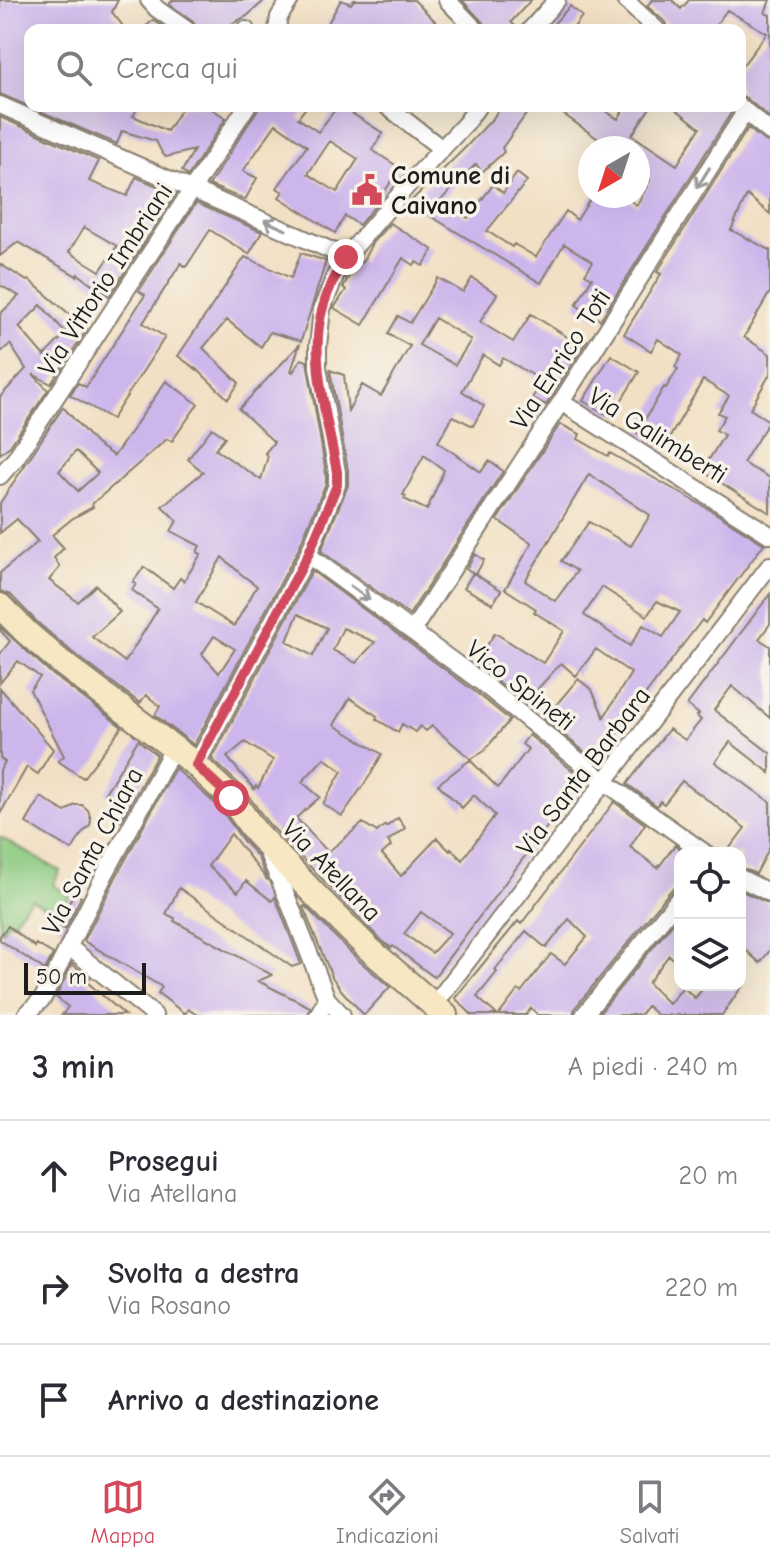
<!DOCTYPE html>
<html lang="it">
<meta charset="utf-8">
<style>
:root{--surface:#fff;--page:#f7f7f7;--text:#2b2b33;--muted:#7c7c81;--line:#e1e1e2;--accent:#d1495b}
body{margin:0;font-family:"Comic Neue",sans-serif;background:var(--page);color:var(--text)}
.controls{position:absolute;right:24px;bottom:24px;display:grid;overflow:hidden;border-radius:16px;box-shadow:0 8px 32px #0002}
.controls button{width:72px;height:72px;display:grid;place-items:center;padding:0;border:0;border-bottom:2px solid var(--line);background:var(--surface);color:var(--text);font:40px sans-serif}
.compass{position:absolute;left:578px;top:136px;width:72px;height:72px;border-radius:50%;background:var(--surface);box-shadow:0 8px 32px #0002;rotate:219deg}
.scale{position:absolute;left:24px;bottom:20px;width:122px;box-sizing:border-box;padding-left:8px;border:4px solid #1c1c1c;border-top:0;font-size:22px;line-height:28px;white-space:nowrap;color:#1c1c1c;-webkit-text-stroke:6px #f7f3e8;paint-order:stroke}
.stop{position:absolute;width:24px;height:24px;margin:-18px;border:6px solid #d1495b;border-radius:50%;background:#fff}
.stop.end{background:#d1495b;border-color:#fff;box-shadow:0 2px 8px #0008}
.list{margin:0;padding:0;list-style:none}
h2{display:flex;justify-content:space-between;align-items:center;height:104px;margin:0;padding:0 32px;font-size:34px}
h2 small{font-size:26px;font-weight:400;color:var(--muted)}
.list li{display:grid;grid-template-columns:52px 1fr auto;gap:24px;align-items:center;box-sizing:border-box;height:112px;padding:0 32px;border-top:2px solid var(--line)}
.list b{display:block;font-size:30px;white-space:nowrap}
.list p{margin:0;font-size:26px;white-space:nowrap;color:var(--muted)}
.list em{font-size:26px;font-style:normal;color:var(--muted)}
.icon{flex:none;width:44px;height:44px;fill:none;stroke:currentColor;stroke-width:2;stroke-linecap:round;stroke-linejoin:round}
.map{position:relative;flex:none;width:770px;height:1015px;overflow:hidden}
.search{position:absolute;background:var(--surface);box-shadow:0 8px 32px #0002;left:24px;right:24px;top:24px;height:88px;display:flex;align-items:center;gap:20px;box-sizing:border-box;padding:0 28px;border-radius:16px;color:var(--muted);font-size:30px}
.sheet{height:440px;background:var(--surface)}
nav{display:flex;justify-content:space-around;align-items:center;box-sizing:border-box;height:112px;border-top:2px solid var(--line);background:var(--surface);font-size:22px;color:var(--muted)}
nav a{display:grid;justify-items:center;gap:4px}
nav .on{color:var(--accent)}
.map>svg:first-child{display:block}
</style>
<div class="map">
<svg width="770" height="1015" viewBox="0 0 770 1015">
<rect width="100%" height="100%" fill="#f7f3e8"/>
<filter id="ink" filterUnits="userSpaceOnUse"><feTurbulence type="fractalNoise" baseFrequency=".0125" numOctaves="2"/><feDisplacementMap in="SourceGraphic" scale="16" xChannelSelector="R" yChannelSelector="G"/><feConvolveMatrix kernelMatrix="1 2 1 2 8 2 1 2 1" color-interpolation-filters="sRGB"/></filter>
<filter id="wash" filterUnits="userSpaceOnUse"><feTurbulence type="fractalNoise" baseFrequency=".006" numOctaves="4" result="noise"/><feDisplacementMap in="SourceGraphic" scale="32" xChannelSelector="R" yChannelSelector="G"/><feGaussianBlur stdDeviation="1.8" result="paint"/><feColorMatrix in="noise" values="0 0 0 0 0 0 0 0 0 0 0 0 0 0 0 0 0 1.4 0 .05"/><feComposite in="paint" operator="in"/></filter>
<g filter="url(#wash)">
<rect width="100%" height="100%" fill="#f2e0c4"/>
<path fill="#8cca81" stroke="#54734e" stroke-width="2" d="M0 837 60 871 53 885 70 895 60 915 31 899 13 922 9 921 2 931 0 929Z"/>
<g id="blocks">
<path fill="#cdb6ec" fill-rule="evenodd" d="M0 0H118L112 12 126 30H61L52 23 48 30H30V106H139L133 116 167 131 183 106H207L226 118 188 176 182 171 194 150 166 157 162 153 156 141 122 131 117 144 0 94Z
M173 0H265L247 16 228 26 216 30H198L193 21 169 4Z
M341 0 351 4 354 0H414L444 30H324Z
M462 0H531L511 22 519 30H490Z
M652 0H672L681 9 689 0H770L765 13 770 15V118L746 98 740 95V69L767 33 727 10 712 30H668L665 22 647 6Z
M570 6 582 16 572 30H548Z
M153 20 168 30H142Z
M260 106H307L298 118 318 132 338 106H340L383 133 372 150 400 168 375 206 359 225 345 216 335 233 279 197 283 192 277 188 307 146 276 124 243 171 257 178 245 200 209 185ZM330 141 358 159 337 192 308 174Z
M500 106H532L502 148 504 152 482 172 476 164 440 201 468 218 493 185 503 193 517 173 527 181 487 231 512 247 514 244 536 257 566 211 577 220 592 196H623L637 205 650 180 638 172V148H611L552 106H598L618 119 626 106H651L632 135 677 165 700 128 672 106H728L731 113 600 320 576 305 592 278 585 274 593 262 564 244 541 283 422 211 421 212 409 203 465 148 494 117Z
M0 117 99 161 89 181 127 196 136 177 176 194 109 296 78 274 77 276 18 242 0 256ZM84 227 117 246 100 271 69 252Z
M748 128 763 140 770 143V214L747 195 731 230 770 250V292L744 337 770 354V374L750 409 769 421 743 463 770 478V513L702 471 724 435 716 430 725 416 718 413 729 396 703 380 663 449 637 433 664 387 666 388 678 369 675 367 682 355 658 339 651 351 624 334 661 274 657 272Z
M196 203 262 232 249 254 210 230 186 267 181 263 143 323 165 337 112 419 70 395 78 383 86 387 145 295 139 291Z
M390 223 433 250 423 266 416 262 414 265 403 258 363 325 334 308 346 290 343 287 357 261 358 260 362 263 372 243Z
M301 253 326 261 301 341 270 332 261 347 227 320 203 348 239 383 228 399 200 372 178 356 245 257 291 278Z
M0 264 27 281 29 280 87 329 51 384 33 374 48 390 10 446 0 454V397L26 369 10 344 0 353V314L19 296 0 285ZM41 305 66 333 44 356 19 327Z
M438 278 463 292 472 278 497 294 480 322 513 342 531 314 569 338 573 332 587 340 546 405 532 398 543 381 503 358 499 365 483 355 462 391 484 406 473 426 453 416 438 442 481 472 489 461 503 471 409 615 321 551 348 485V470L330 370 344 375 348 411 362 385 381 396 410 346 388 334 398 316 410 323ZM435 318 471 340 455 365 419 345ZM424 455 444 470 427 510 404 499 406 496 403 495Z
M300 344 291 371 293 372 301 359 307 361 326 473V483L298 550 194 745 155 715 160 706 146 695 140 703 72 652 37 622 11 595 0 591V573L38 542 17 519 0 533V503L63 407 96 444 114 456 166 381 198 404 172 441 167 439 92 504 93 507 73 518 52 535 64 548 54 558 60 567 49 580 78 602 96 585 120 612 92 637 125 662 158 609 132 590 136 584 133 582 144 567 173 588 180 578 184 581 201 554 197 552 200 546 171 531 177 521 162 506 203 472 188 459 212 428 225 437 215 449 261 480 268 456 265 453 274 442 239 409ZM76 451 98 473 78 491 59 471ZM222 557 241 574 257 586 234 626 196 602ZM214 636 235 649 219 673 202 654Z
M611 355 639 372 611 417 583 401Z
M560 424 580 434 578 439 608 456 610 453 712 511 764 544 705 623 702 620 685 642 596 761 544 719 578 679 592 690 604 717 631 673 596 649 576 676 561 663 525 703 475 664 495 633 543 663 564 631 534 612 536 609 505 589 532 543 497 520ZM589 474 650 515 631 546 589 522 561 561 577 571 555 601 525 581ZM602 587 647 616 657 601 680 612 663 637 643 625 630 646 584 615Z
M475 554 484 560 476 574 466 569Z
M312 571 474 691 510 720 483 752 471 759 432 726 426 731 420 726 415 732 402 724 398 732 376 719 377 716 350 698 334 725 382 754 371 774 342 816 323 804 342 771 324 758 302 782 320 797 296 818 328 852 363 823 377 832 385 825 386 827 398 818 405 828 388 841 391 846 382 854 401 876 437 838 450 851 451 849 462 860 495 815 474 795 462 808 438 784 470 760 498 788 528 749 522 744 529 735 583 779 434 977 393 946 391 948 378 937 268 823 242 787 212 759ZM298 614 327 628 313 656 287 641ZM343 628 375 642 356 663 333 650ZM245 742 273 760 258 788 256 786 254 789 227 757ZM421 912 450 933 432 953 404 934Z
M473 573 501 590 493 604 464 588Z
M770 594V624L759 639 770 646V718L732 686 714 710 770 753V773L730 742 715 762 770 802V847L756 874 740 867V853H726L745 828 682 781 664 804 660 801 657 806 627 784 669 729 685 740 701 720 697 716 699 714 687 705Z
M0 627 53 675 122 727 83 778 58 761 64 756 30 690 40 677 18 661 0 683V654L10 641 0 630Z
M0 688 53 749 38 774 27 767 0 814V770L5 762 0 758Z
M138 740 157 755 121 821 118 820 115 811 116 801 105 793Z
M175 768 220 808 244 842 257 856 268 881 231 834 208 866 238 892 246 881 272 901 275 897 301 964 292 967 179 888 166 914 175 918 174 921 272 975 258 981 310 1007 307 1015H197L188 1009 185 1014 158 993 162 987 84 941 115 879Z
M41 797 65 812 75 805H82L88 810 91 820 90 825 83 832 72 850 26 823Z
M614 802 645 824 630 847 658 868 675 845 686 853H680V886L671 890 575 1008 573 1015H538L531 1008 526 1015H499L518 990 521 992 551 954 565 964 587 937 569 919 546 948 526 931 495 970 497 972 477 997 497 1015H472L455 998 518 921 521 924Z
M740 890 770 904V950L760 963 740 945Z
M74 893 81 897 65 929 57 926Z
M305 906 357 959 390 987 364 1015 342 991 332 977 303 907Z
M680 914V965L669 955 648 983 669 1004 683 987 695 998 706 985H743L722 1015H657L647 1006 640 1015H598Z
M8 926 35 947 36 944 53 954 45 970 0 940V936Z
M72 964 90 978 87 982 125 1015H62L68 1007 56 997Z"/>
</g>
</g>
<g filter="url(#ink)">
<use href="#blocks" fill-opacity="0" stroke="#877e70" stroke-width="2"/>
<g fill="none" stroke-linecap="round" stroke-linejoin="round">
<defs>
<path id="street" d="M149 0 157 9 187 30
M447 0 476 30
M625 0 657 30
M245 30H246
M277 30 279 17 290 0
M530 30 557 0
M0 105 346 257
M387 106 442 149
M739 106 770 132
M561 402 770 535
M0 476 15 459 247 106
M308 555 481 682 605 782 705 853
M412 631 561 402 745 112
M196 765 308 555 337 485V472L318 367V346L322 309 335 276 346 257 407 186 466 123 478 106
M267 851 289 902 327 999 342 1015
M740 878 770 893
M69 947 154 1015
M434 1005 770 565
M26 1015 43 998 105 874 173 749
M318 1015 327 999
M584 1015 680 897"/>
<path id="secondary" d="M0 606 27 633 63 664 196 765 231 798 256 833 318 898 368 948 445 1015"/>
</defs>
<use href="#street" stroke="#877e70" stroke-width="20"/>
<use href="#secondary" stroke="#877e70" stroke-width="28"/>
<use href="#street" stroke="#fff" stroke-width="16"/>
<use href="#secondary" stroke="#f7e8c3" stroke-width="24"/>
</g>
<defs><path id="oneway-shaft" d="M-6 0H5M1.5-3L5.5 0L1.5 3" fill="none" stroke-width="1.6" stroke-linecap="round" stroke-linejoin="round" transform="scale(2)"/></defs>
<g stroke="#999">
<use href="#oneway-shaft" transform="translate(703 178) rotate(122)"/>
<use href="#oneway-shaft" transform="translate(275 225) rotate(-156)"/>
<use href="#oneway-shaft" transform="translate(360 593) rotate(36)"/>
</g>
</g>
<g fill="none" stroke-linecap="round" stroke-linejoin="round" filter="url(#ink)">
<path stroke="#d1495b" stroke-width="10" d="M231 798 196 765 308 555 337 485V472C328 422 308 356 323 307 328 289 337 273 346 257"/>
</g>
<defs>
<symbol id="civic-bare" viewBox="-9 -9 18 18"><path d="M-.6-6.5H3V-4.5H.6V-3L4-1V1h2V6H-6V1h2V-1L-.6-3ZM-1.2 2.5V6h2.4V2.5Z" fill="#d1495b" stroke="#f7f3e8" stroke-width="2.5" paint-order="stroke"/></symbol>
</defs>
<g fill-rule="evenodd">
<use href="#civic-bare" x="345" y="168" width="44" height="44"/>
</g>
<g text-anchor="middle" stroke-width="7" stroke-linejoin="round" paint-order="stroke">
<g font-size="26" font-weight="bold" fill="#1c1c1c" stroke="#f7f3e8" text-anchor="start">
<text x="391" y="184">Comune di<tspan x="391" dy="30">Caivano</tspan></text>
</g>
<g font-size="26" fill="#1c1c1c" stroke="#f7f3e8">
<text transform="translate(105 279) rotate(-57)" y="9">Via Vittorio Imbriani</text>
<text transform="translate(560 359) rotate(-57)" y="9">Via Enrico Toti</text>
<text transform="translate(658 435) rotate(32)" y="9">Via Galimberti</text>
<text transform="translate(521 685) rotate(38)" y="9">Vico Spineti</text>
<text transform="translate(583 771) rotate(-53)" y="9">Via Santa Barbara</text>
<text transform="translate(92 851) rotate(-62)" y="9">Via Santa Chiara</text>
<text transform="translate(332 870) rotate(46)" y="9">Via Atellana</text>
</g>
</g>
</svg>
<div class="controls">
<button><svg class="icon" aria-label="locate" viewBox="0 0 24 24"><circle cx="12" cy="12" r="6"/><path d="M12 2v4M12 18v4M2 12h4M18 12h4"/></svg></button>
<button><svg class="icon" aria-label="layers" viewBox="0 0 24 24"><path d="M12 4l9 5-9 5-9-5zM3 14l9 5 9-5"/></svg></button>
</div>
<svg class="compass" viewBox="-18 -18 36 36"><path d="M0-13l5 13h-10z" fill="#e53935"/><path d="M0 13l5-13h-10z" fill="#7c7c81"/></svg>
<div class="scale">50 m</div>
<div class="stop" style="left:231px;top:798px"></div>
<div class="stop end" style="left:346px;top:257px"></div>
<div class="search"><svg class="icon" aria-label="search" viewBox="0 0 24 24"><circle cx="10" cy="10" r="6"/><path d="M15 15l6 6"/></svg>Cerca qui</div>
</div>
<section class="sheet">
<h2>3 min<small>A piedi · 240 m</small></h2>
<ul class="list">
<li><svg class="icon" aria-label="ahead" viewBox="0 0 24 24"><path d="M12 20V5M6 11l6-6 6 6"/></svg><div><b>Prosegui</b><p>Via Atellana</p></div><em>20 m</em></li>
<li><svg class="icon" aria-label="right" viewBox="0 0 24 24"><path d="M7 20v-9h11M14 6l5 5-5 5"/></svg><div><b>Svolta a destra</b><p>Via Rosano</p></div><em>220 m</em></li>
<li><svg class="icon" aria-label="arrive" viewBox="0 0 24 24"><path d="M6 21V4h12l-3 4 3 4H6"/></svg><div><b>Arrivo a destinazione</b></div></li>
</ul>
</section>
<nav>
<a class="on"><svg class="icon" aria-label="map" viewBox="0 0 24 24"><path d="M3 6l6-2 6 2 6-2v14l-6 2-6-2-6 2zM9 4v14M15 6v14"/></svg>Mappa</a>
<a><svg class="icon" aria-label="directions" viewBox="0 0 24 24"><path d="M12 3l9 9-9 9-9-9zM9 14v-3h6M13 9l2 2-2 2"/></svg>Indicazioni</a>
<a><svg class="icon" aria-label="saved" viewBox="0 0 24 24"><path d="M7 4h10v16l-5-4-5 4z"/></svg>Salvati</a>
</nav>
